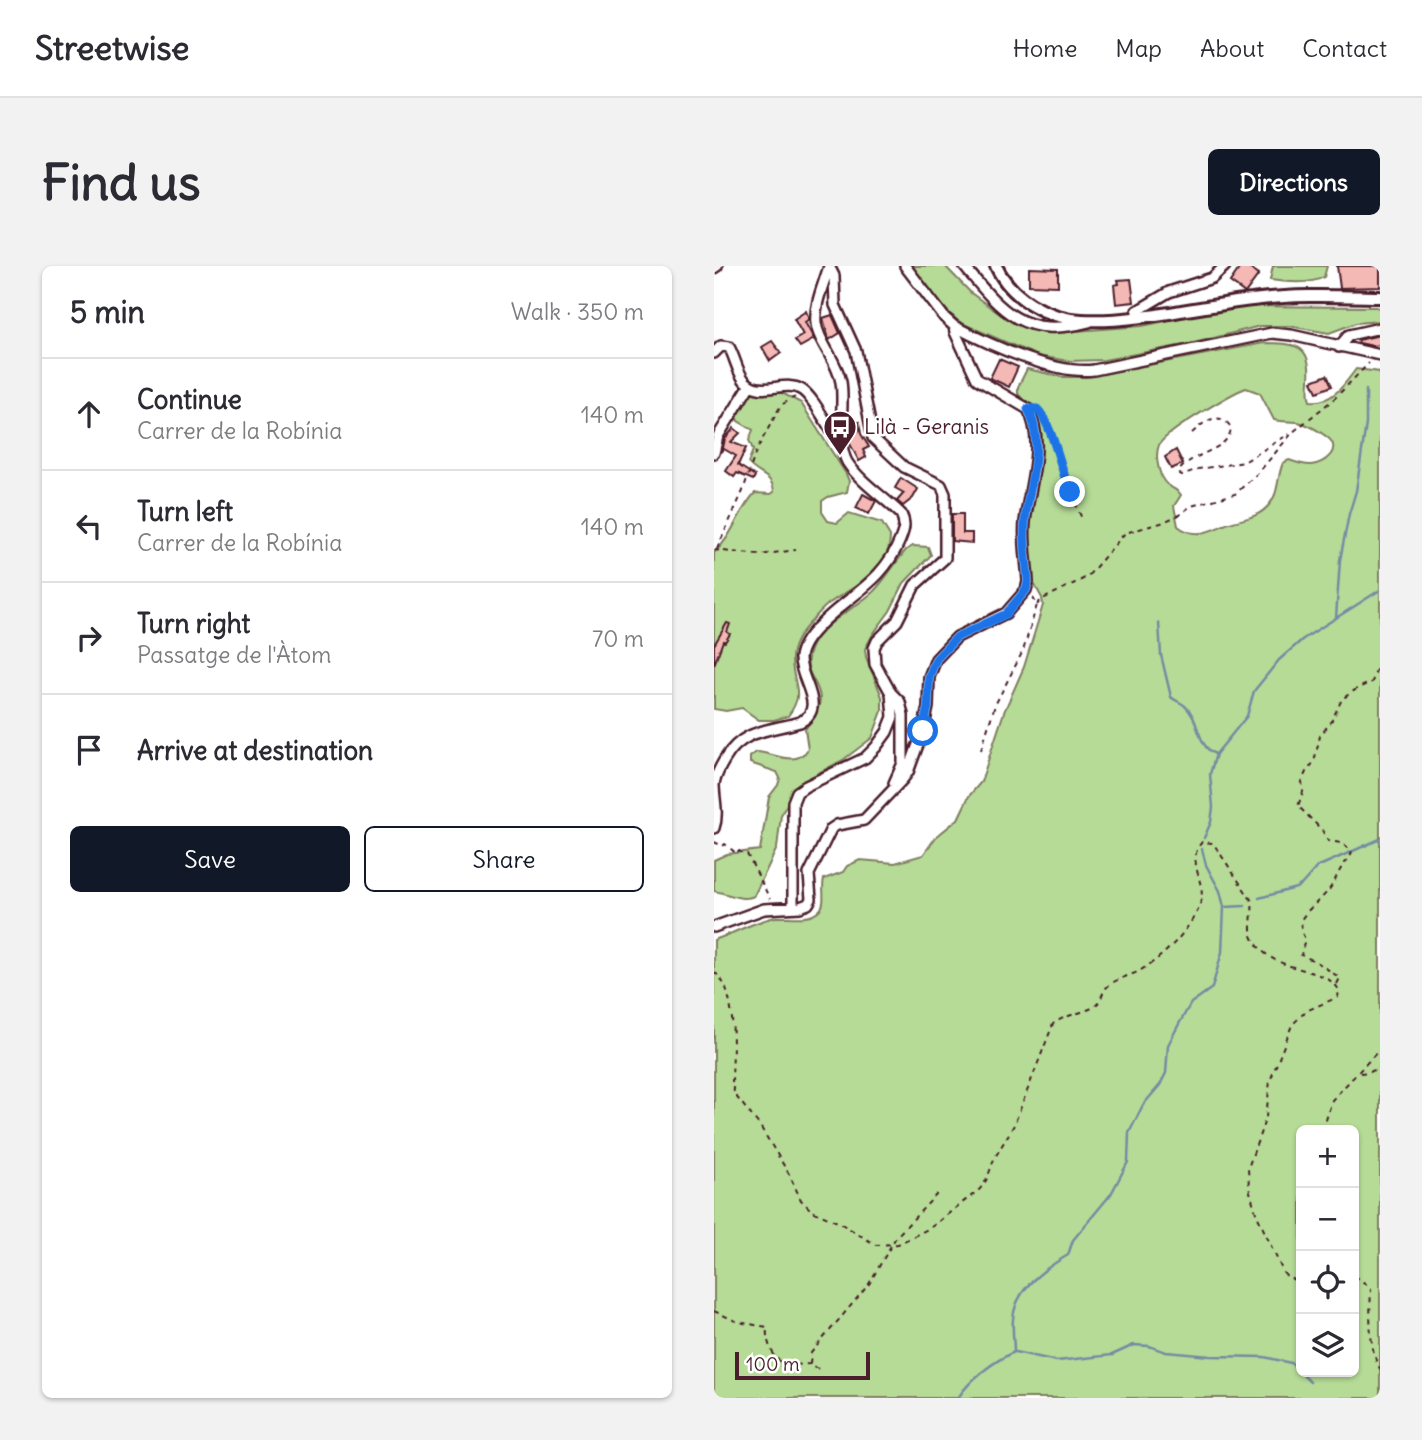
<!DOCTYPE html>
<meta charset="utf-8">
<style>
:root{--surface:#fff;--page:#f2f2f3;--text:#2b2b33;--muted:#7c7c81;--line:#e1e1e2;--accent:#111827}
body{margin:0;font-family:Delius,sans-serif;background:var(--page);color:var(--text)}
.controls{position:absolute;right:21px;bottom:21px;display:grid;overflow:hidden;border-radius:10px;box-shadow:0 2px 5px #0004}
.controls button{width:63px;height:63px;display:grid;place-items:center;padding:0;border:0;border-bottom:2px solid var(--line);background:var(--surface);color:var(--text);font:35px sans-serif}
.scale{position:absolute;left:21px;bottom:18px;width:135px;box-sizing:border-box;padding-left:7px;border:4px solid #4a1f2b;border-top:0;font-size:19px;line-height:24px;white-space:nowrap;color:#4a1f2b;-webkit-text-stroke:5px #fff;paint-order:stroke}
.stop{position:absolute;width:21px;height:21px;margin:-16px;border:5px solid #1a73e8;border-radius:50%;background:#fff}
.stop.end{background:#1a73e8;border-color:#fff;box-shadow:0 2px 7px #0008}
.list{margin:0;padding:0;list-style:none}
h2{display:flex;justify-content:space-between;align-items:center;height:91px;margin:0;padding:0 28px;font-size:30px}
h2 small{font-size:23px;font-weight:400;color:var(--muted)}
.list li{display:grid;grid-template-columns:46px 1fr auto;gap:21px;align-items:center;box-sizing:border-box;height:112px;padding:0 28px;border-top:2px solid var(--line)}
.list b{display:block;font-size:26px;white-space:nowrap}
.list p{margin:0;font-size:23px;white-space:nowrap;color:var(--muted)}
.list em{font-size:23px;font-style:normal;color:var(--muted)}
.actions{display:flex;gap:14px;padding:21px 28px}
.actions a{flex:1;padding:16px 0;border:2px solid var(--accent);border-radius:10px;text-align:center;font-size:24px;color:var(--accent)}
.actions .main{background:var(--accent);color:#fff}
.icon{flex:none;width:38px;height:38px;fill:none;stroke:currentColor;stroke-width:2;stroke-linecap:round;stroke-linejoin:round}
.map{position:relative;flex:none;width:666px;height:1132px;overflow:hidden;border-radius:10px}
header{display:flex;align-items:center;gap:42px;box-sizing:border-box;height:98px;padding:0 35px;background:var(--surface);border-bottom:2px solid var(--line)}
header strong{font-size:33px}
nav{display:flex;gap:38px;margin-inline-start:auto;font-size:24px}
.intro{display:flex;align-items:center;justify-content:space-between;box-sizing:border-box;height:168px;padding:0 42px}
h1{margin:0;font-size:49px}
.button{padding:18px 32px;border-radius:10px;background:var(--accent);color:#fff;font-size:24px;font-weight:700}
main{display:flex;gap:42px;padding:0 42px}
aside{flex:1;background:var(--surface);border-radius:10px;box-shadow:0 2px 5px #0004}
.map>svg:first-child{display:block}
</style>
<header>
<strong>Streetwise</strong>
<nav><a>Home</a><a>Map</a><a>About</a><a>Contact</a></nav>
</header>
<div class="intro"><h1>Find us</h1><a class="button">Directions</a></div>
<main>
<aside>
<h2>5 min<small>Walk · 350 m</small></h2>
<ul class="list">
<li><svg class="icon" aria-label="ahead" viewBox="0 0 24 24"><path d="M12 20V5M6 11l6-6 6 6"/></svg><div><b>Continue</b><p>Carrer de la Robínia</p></div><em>140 m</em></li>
<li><svg class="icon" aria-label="left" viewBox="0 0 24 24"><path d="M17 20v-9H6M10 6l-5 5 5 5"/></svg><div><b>Turn left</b><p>Carrer de la Robínia</p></div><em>140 m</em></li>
<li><svg class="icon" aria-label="right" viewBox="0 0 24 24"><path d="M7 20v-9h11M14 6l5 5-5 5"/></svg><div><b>Turn right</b><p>Passatge de l'Àtom</p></div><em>70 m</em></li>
<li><svg class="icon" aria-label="arrive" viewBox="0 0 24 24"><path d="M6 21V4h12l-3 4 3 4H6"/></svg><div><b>Arrive at destination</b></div></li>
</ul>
<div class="actions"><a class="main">Save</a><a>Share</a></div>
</aside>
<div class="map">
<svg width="666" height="1132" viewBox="0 0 666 1132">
<rect width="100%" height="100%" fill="#fff"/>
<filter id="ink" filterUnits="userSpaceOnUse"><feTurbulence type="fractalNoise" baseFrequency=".0143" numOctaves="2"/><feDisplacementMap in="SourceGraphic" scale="14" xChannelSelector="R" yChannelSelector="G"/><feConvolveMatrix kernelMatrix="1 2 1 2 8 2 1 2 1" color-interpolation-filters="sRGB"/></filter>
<g filter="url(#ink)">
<path fill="#b5db97" stroke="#807d61" stroke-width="2" fill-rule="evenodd" d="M193 0H231L257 27 287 49 313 62 335 67 428 60 523 40 662 41 666 42V55L642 57 615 67 575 60H546L480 77 390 94 355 95 324 90 245 56 209 22Z
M559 0H613L610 11C596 19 572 16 556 14Z
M550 77C580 77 598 78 595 113 595 122 593 127 596 135 618 138 630 119 642 103L666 106V1132H0V674C21 667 41 655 62 651 75 650 95 655 105 645 113 637 107 623 110 613L129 606 133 600 146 594 181 597 209 589 222 571 244 553 255 530 267 516 290 446 310 401 329 339 328 332 318 314 316 300V257L327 175 321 147 304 128V121L313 103 349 111H372ZM532 122 546 127 560 154C568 156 575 155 583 156 592 157 605 165 613 171 629 183 611 198 597 199 589 199 583 197 575 194L569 197C563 210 565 228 555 239 542 254 527 252 510 259 494 266 480 273 464 260L460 240 467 229C462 221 452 222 448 212 444 202 441 189 445 179 450 167 518 127 532 122ZM587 864H640V1106H587Z
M34 125 68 127 87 137 132 208 135 215 133 226 114 231 108 235V246L114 255 123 257 135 247 168 257 176 270C176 308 138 320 113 339 106 345 100 352 94 359 86 368 78 381 78 393 78 419 92 426 74 450L60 454H45L28 442 12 445 0 443V287C19 270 24 245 41 227L57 228 60 226C59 208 43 209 34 197L39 184 35 174 39 164 24 155 21 148Z
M199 280 214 281 217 289 190 317 176 345 159 368 151 383 152 391 168 431V445L158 472 129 494 84 518 67 549 63 582 40 630C28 636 13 627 0 625V594L13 588 46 584 55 531 64 519 66 512 63 506 36 497V490L43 486C61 487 82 502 94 483L91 463C128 419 83 418 96 384 106 357 138 345 159 326 172 313 180 298 192 284Z"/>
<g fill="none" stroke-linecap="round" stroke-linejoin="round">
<path stroke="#738ca2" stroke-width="2.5" d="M622 352 626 294 635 248 642 225 652 158V124
M445 357 447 389 457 431C461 435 467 436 471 440 486 453 482 479 501 488
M490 572 497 556 499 541 496 508 502 488 533 450 540 425 565 394 589 373 666 324
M545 632 582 622 588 618 603 601 666 573
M510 641 531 640
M301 1086 343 1095 398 1089 420 1079 435 1080 452 1086 496 1090 550 1091 577 1097 596 1116
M244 1132C256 1113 280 1095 300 1086 300 1075 298 1064 299 1053 301 1023 330 1003 354 989L359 974 397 928 414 896 415 867 429 839 446 819 452 807 454 779 465 758 477 737 498 722 508 686 510 641 506 625 492 599 488 583"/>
</g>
<path fill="#f4b8b5" stroke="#4a1f2b" stroke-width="2" d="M527 0H533L545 8 531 27 516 16Z
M623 0H666V21L626 22Z
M315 2 344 3V20L315 19Z
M417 13 420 36 402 38 400 19 405 18 404 14Z
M92 45 95 53 91 56 100 73 86 81 81 74 89 69 80 53Z
M118 49 126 67 115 74 109 52Z
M666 69V79L659 80 645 77 644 74Z
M58 75 67 87 56 95 48 81Z
M285 93 304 101 295 121 276 112Z
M613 109 618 120 603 126 598 115Z
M145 156 147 168 155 181 149 184 152 191 145 195 135 176 134 162H138V157Z
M20 162 26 167 17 176 32 182 24 199 41 210 39 214 23 207 20 211 12 205 22 190 10 183 8 186 11 173Z
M462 184 469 198 457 203 451 191Z
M187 212 204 223 199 232 189 240 183 235 190 227 181 222Z
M149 228 162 235 155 248 142 242Z
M238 248H249V267H258V277L238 275Z
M13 357 16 358 13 366 16 368 11 376 9 375 0 399V379Z"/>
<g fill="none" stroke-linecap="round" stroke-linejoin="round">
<defs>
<path id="minor" d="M115 0 120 10 121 39 142 85 159 172 190 201 227 219 231 228V292L201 319 183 355 163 375 160 382 161 398 177 427 186 436 189 449V497L180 517
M191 0 230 51 240 60C276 79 341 109 380 104L558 67 577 69 666 89
M250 0C289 47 310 73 375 56
M0 2 3 0
M423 50V45L455 26 498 12 511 0
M625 81 635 69 666 62
M0 87 7 80 15 81C21 91 23 106 31 115 47 132 71 113 88 124 100 132 114 161 123 173L128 174
M0 187 4 170 36 119
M0 562C5 548 0 533 0 518 2 509 6 501 11 493 29 463 55 465 86 456 114 442 85 413 86 392 87 380 96 369 105 360 134 329 169 317 186 274 190 264 192 258 187 248 170 231 146 216 133 196 122 176 131 139 127 116 123 94 104 76 102 57 100 38 110 18 115 0
M79 640V536L83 526 92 520 151 492 162 481 173 466 179 451 177 427
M0 661 50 643 86 641 94 638 97 633 95 608 117 563 123 559 150 554 188 514 194 506 209 465 214 441 215 411 222 393 243 371 292 347 312 324 314 316C313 296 309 275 311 256 315 221 332 176 314 143L263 113 241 66 240 60"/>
<path id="tertiary" d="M282 0C297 32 332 52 368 54 420 57 486 40 538 34 581 28 623 30 666 31"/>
</defs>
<use href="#minor" stroke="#4a1f2b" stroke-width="14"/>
<use href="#tertiary" stroke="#4a1f2b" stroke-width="16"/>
<path stroke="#4a1f2b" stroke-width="2" stroke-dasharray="5 5" stroke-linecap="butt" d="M325 144 341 178 348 205 368 253
M478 167C490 156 504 144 517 161 516 187 475 185 464 207L468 209 484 203 530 196 575 168
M3 283 29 225 42 185 67 139 81 131
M0 284 45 289 82 284
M323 339 327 334 373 311 411 267 447 257 465 249 477 240 521 228 544 207 579 166 621 132 655 97
M267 484 281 439 309 385 323 339 319 332
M0 576 9 580 11 578 23 588 25 585 33 588 56 633
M0 706C25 723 18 791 18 819L21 829 46 860 75 908 87 934 98 945 126 957 162 979 184 978 216 962 266 923 273 913 280 893 300 859 339 758C351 749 365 748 378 742 388 737 387 727 393 721 402 712 417 710 427 704 452 689 472 667 485 642 496 619 470 596 488 576L499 577 538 635C540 646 534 662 539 672 557 709 610 698 625 724L624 731 592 745 578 759 556 815 552 851 534 902 535 922 542 947 570 1008 587 1018
M623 718 626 712 603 696 587 689 591 673 588 667 587 654C594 642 605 636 614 625 622 615 626 599 636 592L638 585 627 577 614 575 608 564 584 540 589 526 588 515 592 506 600 496 606 470 618 454 628 433 644 422 658 416 662 404 666 402
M646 807 656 806 666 801
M609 864 618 834 665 784
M640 1013 644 1012 657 1022C656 1047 654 1081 666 1103
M0 1045 24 1056 53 1061C51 1073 59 1096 73 1098 80 1100 89 1098 96 1098L97 1101 106 1103
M96 1098 97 1087 155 1018 182 971 223 928"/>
<use href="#minor" stroke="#fff" stroke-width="9"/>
<use href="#tertiary" stroke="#fff" stroke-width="10"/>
</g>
</g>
<g fill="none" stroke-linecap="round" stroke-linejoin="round" filter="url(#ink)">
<path stroke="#1a73e8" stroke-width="9" d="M209 465 214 441 215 411 222 393 243 371 292 348 312 324 314 316C313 296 309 275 311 256 314 221 332 176 314 143H323C337 155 348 206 356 226"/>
</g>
<defs>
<symbol id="bus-pin" viewBox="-11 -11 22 30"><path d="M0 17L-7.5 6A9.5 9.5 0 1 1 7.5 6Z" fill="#4a1f2b" stroke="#fff"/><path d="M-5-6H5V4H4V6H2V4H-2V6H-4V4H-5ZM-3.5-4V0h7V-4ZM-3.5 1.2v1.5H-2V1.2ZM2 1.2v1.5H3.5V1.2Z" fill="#fff"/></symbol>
</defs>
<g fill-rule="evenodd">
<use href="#bus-pin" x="107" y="142" width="38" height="52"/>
</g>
<g text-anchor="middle" stroke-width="5" stroke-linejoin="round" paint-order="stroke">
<g font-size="21" fill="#4a1f2b" stroke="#fff" text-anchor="start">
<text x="150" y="168">Lilà - Geranis</text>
</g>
</g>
</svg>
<div class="controls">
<button>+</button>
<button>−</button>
<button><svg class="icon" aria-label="locate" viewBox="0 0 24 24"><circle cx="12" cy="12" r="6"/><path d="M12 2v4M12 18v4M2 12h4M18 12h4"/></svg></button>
<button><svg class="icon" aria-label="layers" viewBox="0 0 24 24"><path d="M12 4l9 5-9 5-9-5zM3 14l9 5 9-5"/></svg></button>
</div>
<div class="scale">100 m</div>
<div class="stop" style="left:209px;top:465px"></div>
<div class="stop end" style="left:356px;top:226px"></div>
</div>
</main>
